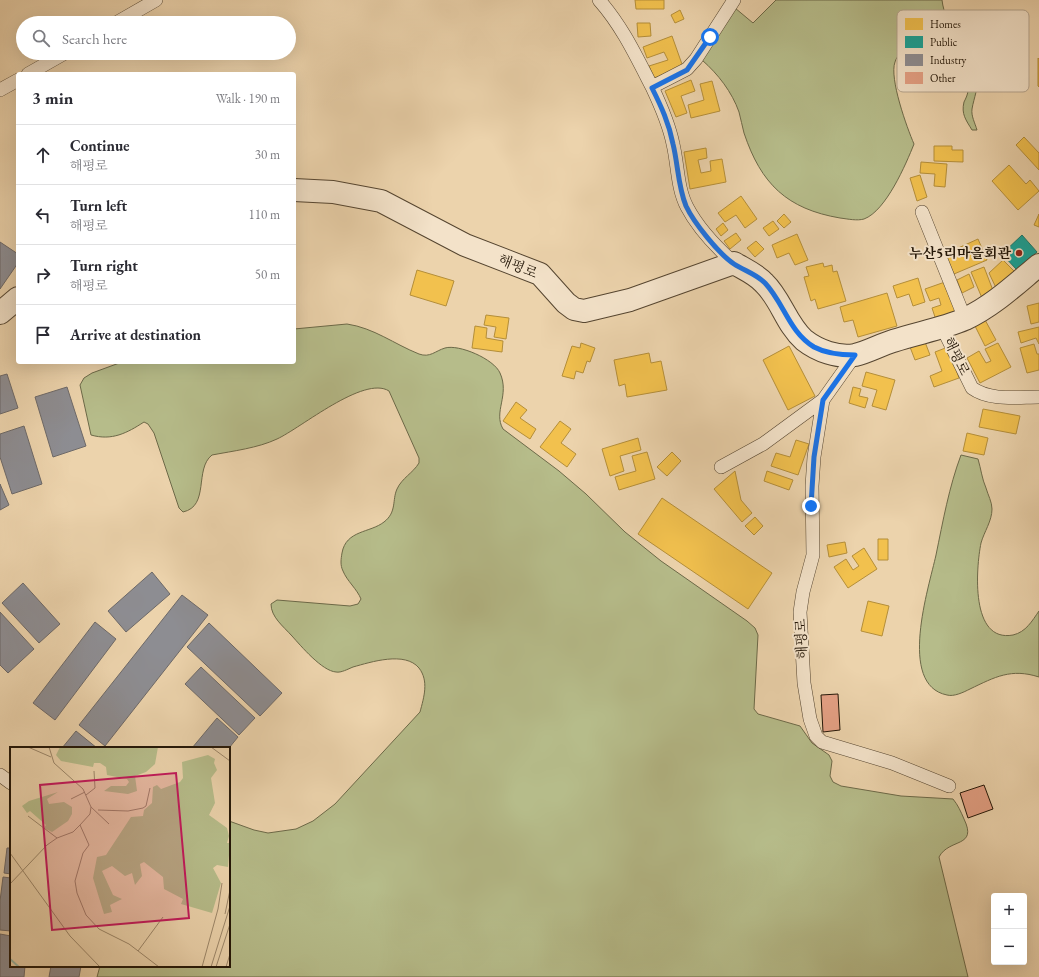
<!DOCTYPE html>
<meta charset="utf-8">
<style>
:root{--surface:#fff;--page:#f2f2f3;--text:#2b2b33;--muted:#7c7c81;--line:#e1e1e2}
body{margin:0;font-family:"EB Garamond","Noto Serif KR",serif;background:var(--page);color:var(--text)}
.controls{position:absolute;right:12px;bottom:12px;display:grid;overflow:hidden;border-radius:4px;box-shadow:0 4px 16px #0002}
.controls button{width:36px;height:36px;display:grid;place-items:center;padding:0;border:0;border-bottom:1px solid var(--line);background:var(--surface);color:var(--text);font:20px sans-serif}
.stop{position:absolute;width:12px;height:12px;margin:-9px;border:3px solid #1a73e8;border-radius:50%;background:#fff}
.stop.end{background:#1a73e8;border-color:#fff;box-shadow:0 1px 4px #0008}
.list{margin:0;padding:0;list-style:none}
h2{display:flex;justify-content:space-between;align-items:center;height:52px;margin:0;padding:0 16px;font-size:17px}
h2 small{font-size:13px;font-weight:400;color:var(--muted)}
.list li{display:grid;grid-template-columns:26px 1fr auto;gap:12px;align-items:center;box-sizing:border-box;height:60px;padding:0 16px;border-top:1px solid var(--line)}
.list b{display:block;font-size:15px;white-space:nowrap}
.list p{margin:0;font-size:13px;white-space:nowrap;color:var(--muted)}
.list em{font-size:13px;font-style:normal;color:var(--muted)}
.icon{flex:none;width:22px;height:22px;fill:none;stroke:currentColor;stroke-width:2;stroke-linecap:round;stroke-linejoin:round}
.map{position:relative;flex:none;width:1039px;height:977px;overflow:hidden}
.search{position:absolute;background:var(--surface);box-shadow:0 4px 16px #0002;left:16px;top:16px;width:280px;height:44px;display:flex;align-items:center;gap:10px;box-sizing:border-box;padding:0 14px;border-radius:22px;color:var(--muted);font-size:15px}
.panel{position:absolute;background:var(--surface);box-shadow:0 4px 16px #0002;left:16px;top:72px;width:280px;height:292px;border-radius:4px}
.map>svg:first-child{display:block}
</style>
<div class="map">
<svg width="1039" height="977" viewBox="0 0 1039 977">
<rect width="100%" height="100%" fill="#ecd3ac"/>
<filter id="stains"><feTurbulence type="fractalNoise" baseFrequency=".005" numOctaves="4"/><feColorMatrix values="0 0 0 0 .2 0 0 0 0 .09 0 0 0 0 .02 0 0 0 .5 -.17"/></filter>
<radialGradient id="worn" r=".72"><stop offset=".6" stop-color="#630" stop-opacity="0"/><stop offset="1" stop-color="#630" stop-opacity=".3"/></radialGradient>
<path fill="#b6bc8a" stroke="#6c6948" d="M776 0H942C945 27 968 49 976 76 979 88 974 97 972 109 971 116 975 123 977 130H972C966 120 961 114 964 102 966 98 968 94 968 90 968 77 943 50 934 41 925 40 919 45 911 49 904 52 897 54 895 62 889 78 907 128 914 144 906 164 886 211 864 219 857 221 848 219 840 218 787 209 761 184 744 133 742 126 741 119 739 112 732 92 718 74 702 60L735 8 753 23Z
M347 324C374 328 394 344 419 354 430 358 435 351 445 348 459 344 494 359 500 373 510 395 493 412 503 429L559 471 586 494 625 532 661 561 747 621 755 628 758 635 754 709 758 714 800 726 812 743 829 755 832 761 830 776 833 782 841 786 901 796 953 799C958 805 961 812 964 819 978 848 949 838 939 857L968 977H97L100 966H229V821L254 830 268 833 296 829 313 821 335 804 420 712C424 697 429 681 419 668 405 651 371 662 353 667 348 669 341 673 336 672 322 671 301 646 292 636 283 626 271 617 271 604L277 600 350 606 358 604 361 599C357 589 347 581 343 571 340 565 341 559 342 553 346 530 370 533 384 522 397 512 392 500 397 489 402 478 413 473 419 463V458L389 391C364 375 301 428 277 439 258 448 233 451 212 455 194 469 210 506 183 512L179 508 154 433 148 424 144 422C127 433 112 441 91 435L80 385 84 378 92 373 122 362H294V329Z
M961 455 978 459C981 469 982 479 986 488 988 495 992 502 992 509 992 521 984 532 981 543 976 568 970 643 1013 635 1026 632 1032 621 1039 611V677C1011 668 995 677 970 689 964 692 954 697 947 695 897 685 929 587 936 555 943 521 949 487 961 455Z"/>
<path fill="#f2c14e" stroke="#b48e39" d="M635 0H664V9H636Z
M680 10 684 19 675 23 671 15Z
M637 23H650L651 36 638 37Z
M672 36 683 67 654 78 649 66 668 60 664 52 647 58 643 47Z
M1038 58 1039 59V87L1038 86Z
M691 80 695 91 681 96 687 113 676 117 665 91Z
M712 81 720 111 691 118 688 105 704 100 700 84Z
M1024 137 1039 153V170L1016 145Z
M934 146H952V150H963V162L934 161Z
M706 148 707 158 698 160 701 173 711 171 710 161 722 159 726 182 690 189 684 152Z
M921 162 947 164 945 187 934 186 935 174 920 173Z
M1009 165 1026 184 1030 180 1039 191 1018 210 992 181Z
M920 175 927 197 917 201 910 178Z
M741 196 757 219 745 228 736 215 725 222 718 213Z
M784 214 791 222 784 228 777 221Z
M1039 214V227L1034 225Z
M773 221 779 229 769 236 763 228Z
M723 223 728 230 721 236 716 229Z
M736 233 741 240 730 249 724 241Z
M797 234 808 260 795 265 789 253 777 258 772 245Z
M978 239 987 260 954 274 945 254Z
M756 241 764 249 755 257 747 248Z
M1003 260 1015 272 997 290 989 273Z
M823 263 824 267 832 265 833 272 837 271 846 301 818 309 815 299 811 301 804 277 809 276 806 267Z
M984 267 994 293 982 298 971 272Z
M417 270 454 281 446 306 410 295Z
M969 274 974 287 962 293 957 280Z
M918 278 925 302 913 306 909 294 897 298 893 286Z
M945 282 956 312 936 320 932 308 941 305 939 298 930 301 925 289Z
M887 293 897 326 858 337 853 320 844 322 840 307Z
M1039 303V322L1031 324 1027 306Z
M486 315 509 318 506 339 494 337 496 327 484 325Z
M984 318 996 340 985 346 974 324Z
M475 326 487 328 486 338 503 341 502 352 472 348Z
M1039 327V344L1036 338 1021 343 1018 332Z
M925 342 930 355 915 360 910 347Z
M581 343 595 348 590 362 587 361 583 373 576 371 574 379 562 376 572 346 580 348Z
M998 343 1011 367 980 383 967 358 979 351 986 363 991 361 985 349Z
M1034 344 1037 354H1039V370L1027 373 1020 348Z
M789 346 815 396 788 410 763 360Z
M948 347 959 378 934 387 930 376 942 371 935 352Z
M649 353 651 363 661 361 667 390 627 397 625 384 619 386 614 360Z
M866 372 895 380 886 410 872 406 877 390 862 386Z
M853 387 861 389 859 396 868 398 865 408 849 403Z
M516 402 527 410 520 418 536 429 530 439 503 421Z
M983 409 1020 416 1016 434 979 427Z
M560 421 571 429 561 443 576 454 567 467 540 447Z
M967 433 988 438 984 455 963 451Z
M638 438 641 450 620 456 624 471 610 476 602 449Z
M796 440 809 444 798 475 771 466 776 453 790 457Z
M647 452 655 479 619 490 615 477 636 471 632 456Z
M672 452 681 461 667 476 657 467Z
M735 471 741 500 752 513 742 522 714 489Z
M767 471 793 480 789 490 764 481Z
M662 498 772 573 748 609 638 534Z
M755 517 763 526 754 535 745 526Z
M878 539H888V560H878Z
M845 542 847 553 829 557 827 545Z
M864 548 877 569 848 588 834 567 846 559 853 570 859 566 852 556Z
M868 601 889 606 882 636 861 631Z"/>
<path fill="#17a398" stroke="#1b796c" d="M1022 235 1037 252 1017 270 1002 254Z"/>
<path fill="#8d8d92" stroke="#6d6968" d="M0 242 18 254V263L0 289Z
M7 374 18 408 0 414V376Z
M67 387 86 446 53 457 35 397Z
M24 426 42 484 12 494 0 457V434Z
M0 484 9 505 0 510Z
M152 572 170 594 126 632 108 611Z
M23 583 60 624 39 643 2 603Z
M182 595 208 615 105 746 79 725Z
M0 612 34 649 8 673 0 665Z
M95 622 116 639 55 720 33 703Z
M209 623 282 693 260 716 187 647Z
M201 667 255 718 239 735 185 684Z
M217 718 238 737 229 748H192Z
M76 731 97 748H62Z
M7 848H11V874L4 873Z
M3 877 11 878V931L0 930V901Z
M0 934 11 936V966H25L24 977H0Z
M51 966H81L79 977H49Z"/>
<path fill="#e4a084" stroke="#231607" d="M838 694 840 730 823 732 821 695Z
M984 785 993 809 968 818 960 793Z"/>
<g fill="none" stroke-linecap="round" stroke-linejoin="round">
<defs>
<path id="service" d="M599 0C622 26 636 56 652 87
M116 23 156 0
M28 74 65 53
M0 90 18 80
M922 212 965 319
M734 263C716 247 698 228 687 207 677 188 678 165 673 144 669 124 661 106 652 87L687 69 696 59 734 0
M942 327 972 388C990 401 1017 397 1039 397
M823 400 814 457 812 486 813 555 803 592 800 612 804 683 810 719 816 736 822 742 892 763 949 786
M721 467 763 444 823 400 855 355
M0 775 11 783"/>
<path id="minor" d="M294 190 333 192 381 201 465 245 540 274 566 303 574 309 584 311 630 300 734 263C744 269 756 274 764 283 781 299 786 324 804 340 818 351 838 358 855 355 868 352 880 345 893 341 917 333 942 329 965 319 993 306 1016 284 1039 265
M0 313 18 298"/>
</defs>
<use href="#service" stroke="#554530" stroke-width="14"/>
<use href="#minor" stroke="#554530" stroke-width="24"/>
<use href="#service" stroke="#f3e2c9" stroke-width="13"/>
<use href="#minor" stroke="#f3e2c9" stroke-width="22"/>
</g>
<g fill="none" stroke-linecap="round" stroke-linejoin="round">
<path stroke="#1a73e8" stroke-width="5" d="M710 37 687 70 652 88C661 106 669 123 673 144 678 164 678 187 686 206 694 223 719 254 734 264 745 271 756 274 765 283 784 303 789 332 814 347 827 354 841 355 855 355L823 400 814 457 811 506"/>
</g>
<circle fill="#8f2418" stroke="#f3e2c9" stroke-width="1.5" cx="1019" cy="253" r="4"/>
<g text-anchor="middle" stroke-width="4" stroke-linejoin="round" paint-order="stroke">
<g font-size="14" font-weight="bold" fill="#231607" stroke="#f3e2c9" text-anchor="end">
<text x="1011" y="258">누산5리마을회관</text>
</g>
<g font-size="14" fill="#231607" stroke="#f3e2c9">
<text transform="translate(518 266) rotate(22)" y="5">해평로</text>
<text transform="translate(957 356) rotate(64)" y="5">해평로</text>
<text transform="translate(801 639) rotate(-93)" y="5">해평로</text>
</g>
</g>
<g transform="translate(10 747)">
<rect width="220" height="220" fill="#ecd3ac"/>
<path d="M50 0H148L145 17 136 25 125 29 127 44 118 47 94 44 101 39H116L119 35 117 32 97 28 96 20 90 16H84L83 20 51 14 46 8ZM198 8 205 12 204 16 207 23 201 31 205 56 199 68 217 81 219 89 217 96H220L218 120 207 118 203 121 211 136 202 166 171 157 173 152 154 142 153 130 134 115 130 117 132 129 125 138 122 126 115 129 102 119 92 124 103 148 112 152 100 158 102 165 94 167 83 131 87 110 96 108 121 70 133 69 134 63 142 56 143 40 147 38 151 42 170 35 173 31 172 15ZM48 45 37 52 39 57 54 55 62 60V67L58 74 42 85 34 81 36 78 20 64 17 66 12 59 19 54Z" fill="#b6bc8a"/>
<path fill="none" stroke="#99b8a7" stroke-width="2" d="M0 212 9 220"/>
<path fill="none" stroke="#9c876a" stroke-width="1" d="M18 0 41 10M39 0 44 16 73 42 81 60 80 67 70 78 79 98 73 106 65 134 67 146 76 168 89 182 119 197 149 220M201 0 220 14M76 48 85 41 84 24M61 52 75 45M81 60 99 77M88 63 118 64 133 61 136 59 140 41M18 69 47 91 63 85 70 78M0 106 60 189 90 220M0 137 37 98 47 91M215 167 220 143M128 204 153 170M192 220 208 162 212 136M201 220 220 159M206 220 220 177M216 220 220 207"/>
<path fill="#c2185b" fill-opacity="0.15" stroke="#c2185b" stroke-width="2" d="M166 26 179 171 42 183 30 38Z"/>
<rect width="220" height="220" fill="none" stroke="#231607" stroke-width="2"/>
</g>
<rect x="897" y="10" width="132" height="82" rx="6" fill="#f3e2c9" stroke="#b5a58f" stroke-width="1"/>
<rect x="905" y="18" width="18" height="12" fill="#f2c14e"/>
<rect x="905" y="36" width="18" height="12" fill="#17a398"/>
<rect x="905" y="54" width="18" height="12" fill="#8d8d92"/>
<rect x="905" y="72" width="18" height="12" fill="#e4a084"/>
<g font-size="11" fill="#231607">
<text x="930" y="28">Homes</text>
<text x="930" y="46">Public</text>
<text x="930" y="64">Industry</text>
<text x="930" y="82">Other</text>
</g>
<rect width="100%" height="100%" filter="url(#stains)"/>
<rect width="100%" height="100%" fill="url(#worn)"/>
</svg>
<div class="controls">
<button>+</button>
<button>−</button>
</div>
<div class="stop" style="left:710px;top:37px"></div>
<div class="stop end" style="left:811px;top:506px"></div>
<div class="search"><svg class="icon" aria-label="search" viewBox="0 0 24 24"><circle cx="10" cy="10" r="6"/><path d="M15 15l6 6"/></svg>Search here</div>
<section class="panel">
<h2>3 min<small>Walk · 190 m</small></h2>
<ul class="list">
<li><svg class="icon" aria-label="ahead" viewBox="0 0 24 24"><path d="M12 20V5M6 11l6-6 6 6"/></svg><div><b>Continue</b><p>해평로</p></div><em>30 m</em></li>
<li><svg class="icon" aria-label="left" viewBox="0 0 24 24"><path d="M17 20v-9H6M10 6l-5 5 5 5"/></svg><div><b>Turn left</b><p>해평로</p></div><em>110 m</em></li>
<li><svg class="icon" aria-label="right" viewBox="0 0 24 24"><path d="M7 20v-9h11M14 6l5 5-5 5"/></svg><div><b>Turn right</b><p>해평로</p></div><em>50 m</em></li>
<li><svg class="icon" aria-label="arrive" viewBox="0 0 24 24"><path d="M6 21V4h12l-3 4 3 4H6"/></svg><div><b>Arrive at destination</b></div></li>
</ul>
</section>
</div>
